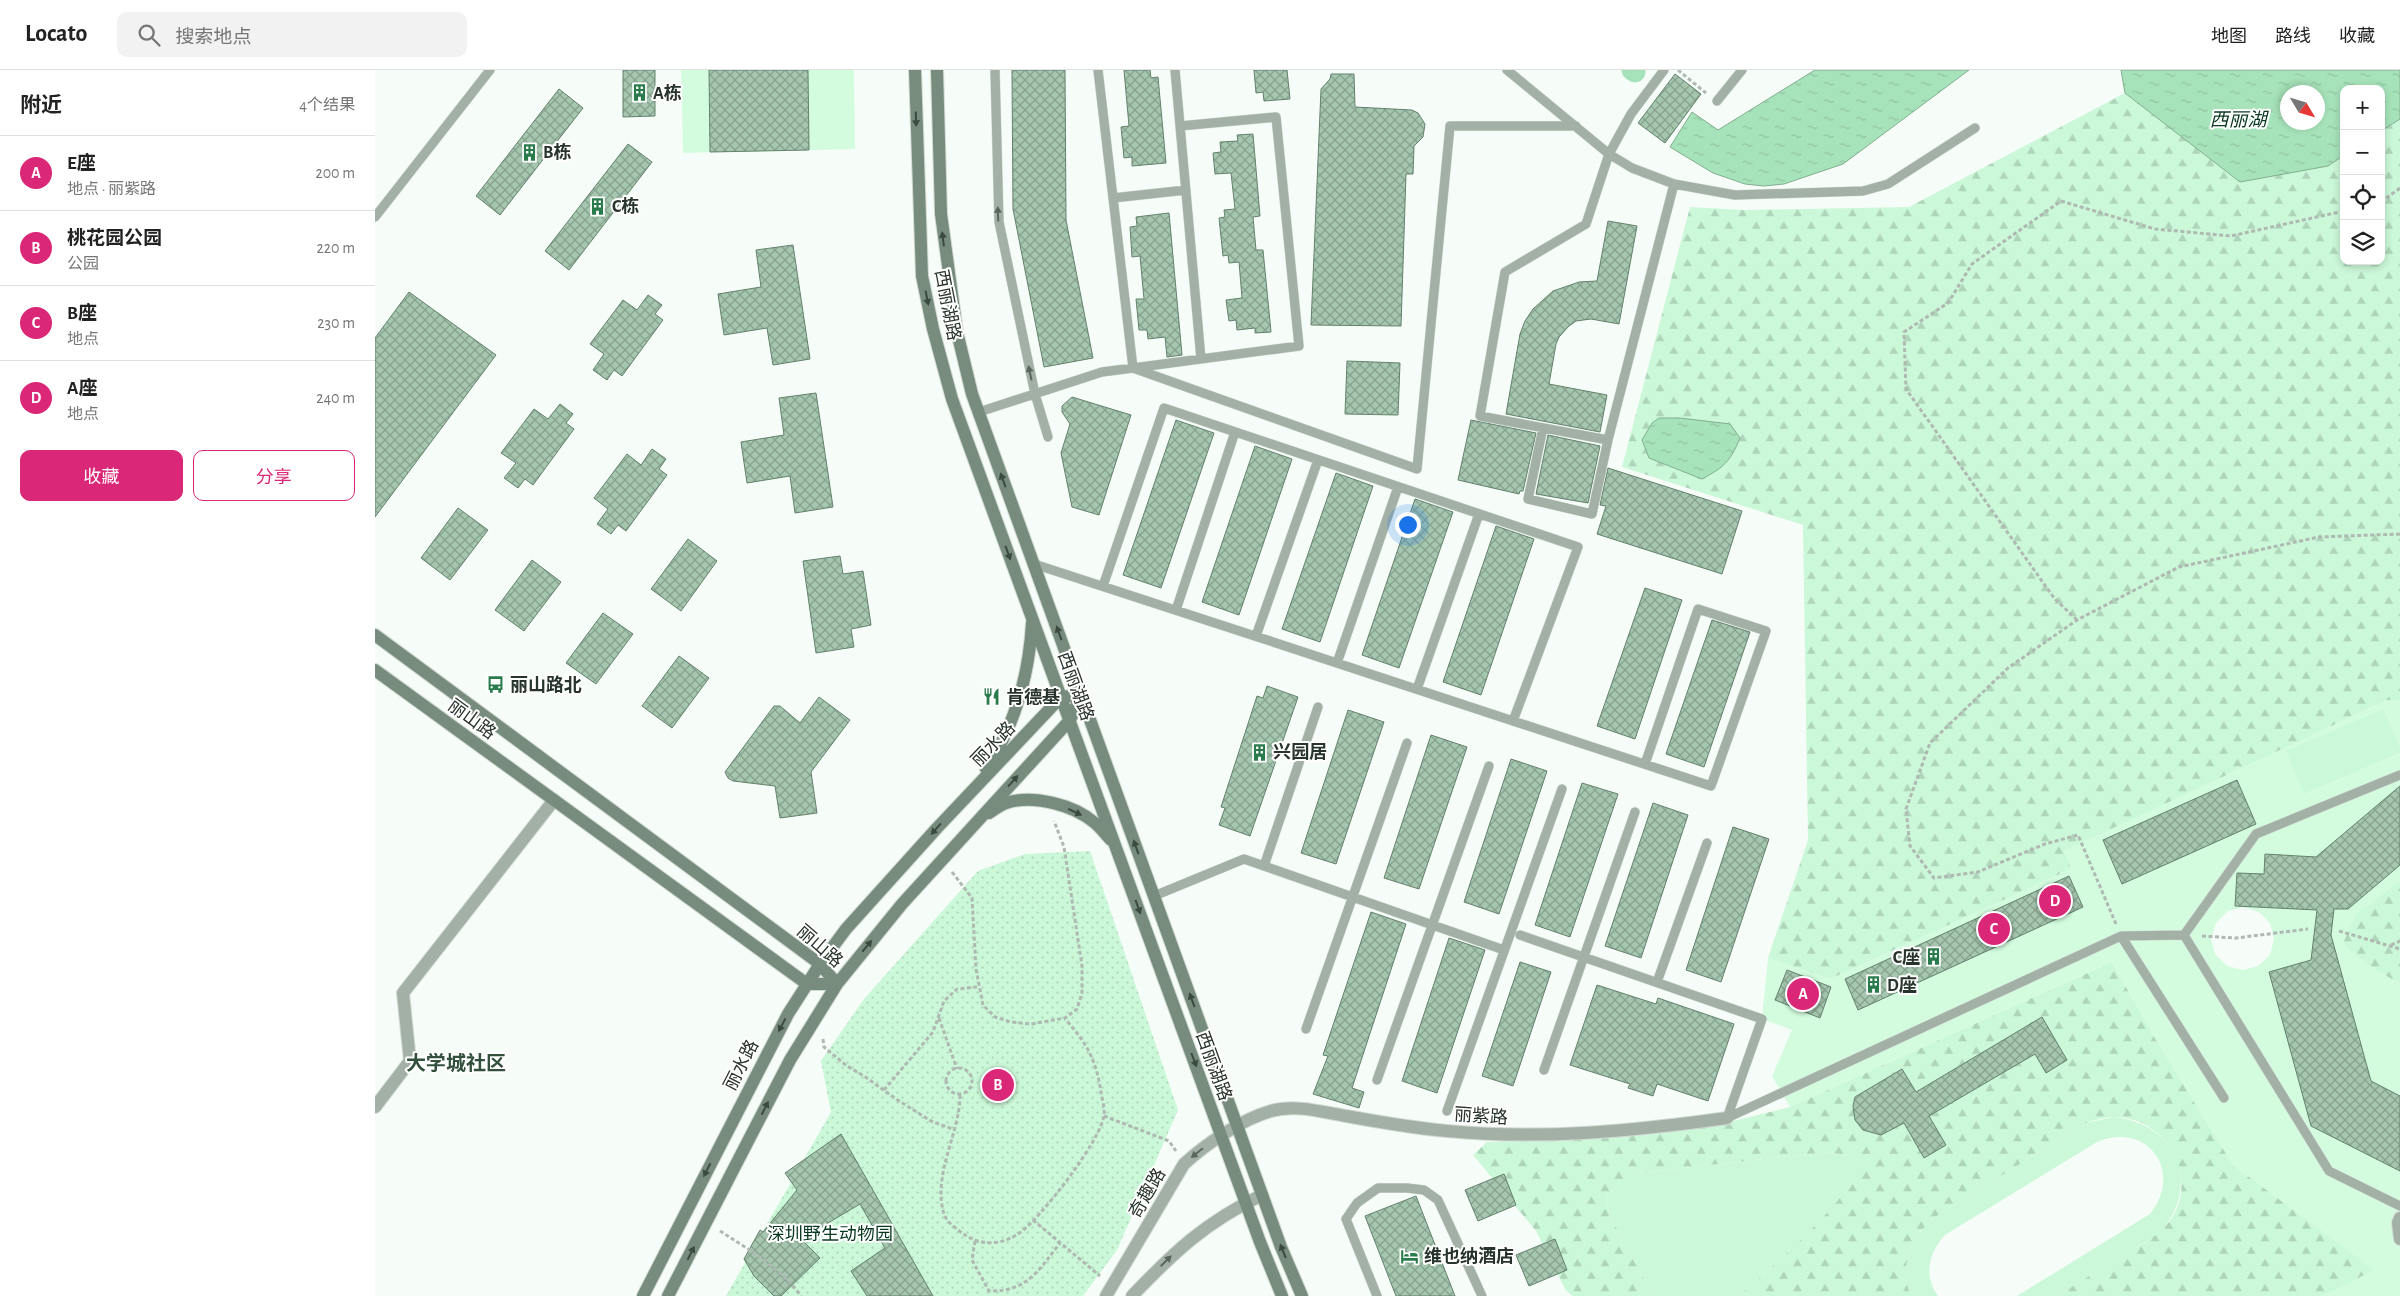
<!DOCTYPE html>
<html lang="zh">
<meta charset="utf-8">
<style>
:root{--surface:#fff;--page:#f2f2f2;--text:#222;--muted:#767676;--line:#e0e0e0;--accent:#db2777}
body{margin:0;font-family:"Alegreya Sans","Noto Sans SC",sans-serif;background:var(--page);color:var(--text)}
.controls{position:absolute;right:15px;top:15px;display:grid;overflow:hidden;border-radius:10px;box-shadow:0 2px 8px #0003}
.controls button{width:45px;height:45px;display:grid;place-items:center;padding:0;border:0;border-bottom:1px solid var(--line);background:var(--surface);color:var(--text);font:25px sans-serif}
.compass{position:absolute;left:1905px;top:15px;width:45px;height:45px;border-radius:50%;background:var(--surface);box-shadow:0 2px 8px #0003;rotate:128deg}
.you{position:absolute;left:1032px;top:454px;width:18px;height:18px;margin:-12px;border:4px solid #fff;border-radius:50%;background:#1a73e8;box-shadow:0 0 0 8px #1a73e833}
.badge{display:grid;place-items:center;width:32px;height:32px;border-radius:50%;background:var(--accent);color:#fff;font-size:16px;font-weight:700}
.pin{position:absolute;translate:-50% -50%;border:2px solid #fff;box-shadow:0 1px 5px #0006}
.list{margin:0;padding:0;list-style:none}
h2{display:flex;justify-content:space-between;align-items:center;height:65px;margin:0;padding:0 20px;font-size:21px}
h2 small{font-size:16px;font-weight:400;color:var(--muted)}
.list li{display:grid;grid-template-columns:32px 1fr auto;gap:15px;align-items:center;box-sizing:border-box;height:75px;padding:0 20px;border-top:1px solid var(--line)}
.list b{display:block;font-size:19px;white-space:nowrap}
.list p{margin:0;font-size:16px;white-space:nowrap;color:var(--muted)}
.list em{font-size:16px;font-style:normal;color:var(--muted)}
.actions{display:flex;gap:10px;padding:15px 20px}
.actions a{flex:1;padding:11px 0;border:1px solid var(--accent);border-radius:10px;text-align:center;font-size:18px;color:var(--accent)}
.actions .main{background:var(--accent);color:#fff}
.icon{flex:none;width:28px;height:28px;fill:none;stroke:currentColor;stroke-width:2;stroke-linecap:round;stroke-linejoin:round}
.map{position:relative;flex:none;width:2025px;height:1226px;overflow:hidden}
header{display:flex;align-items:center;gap:30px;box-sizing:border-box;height:70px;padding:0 25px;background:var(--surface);border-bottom:1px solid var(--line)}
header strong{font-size:24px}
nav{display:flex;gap:28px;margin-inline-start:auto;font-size:18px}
.search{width:350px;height:45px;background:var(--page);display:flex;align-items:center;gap:12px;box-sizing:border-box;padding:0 18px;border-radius:10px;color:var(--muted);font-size:19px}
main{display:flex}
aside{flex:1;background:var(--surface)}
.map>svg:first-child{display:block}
</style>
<header>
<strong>Locato</strong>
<div class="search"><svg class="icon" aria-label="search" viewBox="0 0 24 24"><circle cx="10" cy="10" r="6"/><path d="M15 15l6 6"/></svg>搜索地点</div>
<nav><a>地图</a><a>路线</a><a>收藏</a></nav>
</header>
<main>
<aside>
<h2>附近<small>4个结果</small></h2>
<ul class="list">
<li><span class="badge">A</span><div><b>E座</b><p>地点 · 丽紫路</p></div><em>200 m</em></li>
<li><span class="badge">B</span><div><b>桃花园公园</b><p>公园</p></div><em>220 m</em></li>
<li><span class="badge">C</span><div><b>B座</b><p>地点</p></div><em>230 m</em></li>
<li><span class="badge">D</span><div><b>A座</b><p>地点</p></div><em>240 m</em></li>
</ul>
<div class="actions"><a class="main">收藏</a><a>分享</a></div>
</aside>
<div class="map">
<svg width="2025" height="1226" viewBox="0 0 2025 1226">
<defs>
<pattern id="forest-firs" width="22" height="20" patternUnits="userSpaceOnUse" patternTransform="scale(1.25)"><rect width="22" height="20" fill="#cbf8d8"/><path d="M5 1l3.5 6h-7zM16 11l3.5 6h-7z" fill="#aed5ba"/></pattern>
<pattern id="park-dots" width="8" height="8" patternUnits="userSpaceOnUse" patternTransform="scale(1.25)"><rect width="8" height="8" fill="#cbf8d8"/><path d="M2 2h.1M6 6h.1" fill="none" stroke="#aed5ba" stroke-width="1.8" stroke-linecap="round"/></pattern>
<pattern id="water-ripples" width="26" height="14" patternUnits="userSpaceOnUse" patternTransform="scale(1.25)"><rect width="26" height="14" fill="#a7e3ba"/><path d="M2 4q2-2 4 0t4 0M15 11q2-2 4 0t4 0" fill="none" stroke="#90c3a0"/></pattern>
<pattern id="building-cross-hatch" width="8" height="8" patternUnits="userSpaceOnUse" patternTransform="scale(1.25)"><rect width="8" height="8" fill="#a5c6af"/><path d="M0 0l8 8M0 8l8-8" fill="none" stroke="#86a28f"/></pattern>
</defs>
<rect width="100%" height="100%" fill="#f6fdf8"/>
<path fill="#d3fcdf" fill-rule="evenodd" d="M306 0H479L480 79 308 83Z
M2012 630H2025V677L2009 639 1929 724 2025 683V811L1981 844 1993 895 2025 914V1226H1948L1998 1200 1858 1095 1778 965 1737 892 1415 1037 1397 1006 1417 960 1387 949 1393 888 1455 909 1696 799 1688 781ZM1868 837 1884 842 1895 853 1899 869 1895 885 1883 896 1868 900 1852 896 1840 884 1836 869 1841 853 1853 841Z"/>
<path fill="#cbf8d8" d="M2009 639 2025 677V683L1929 724 1911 681Z
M1739 1047C1803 1054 1827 1114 1785 1163L1682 1226H1642L1775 1144C1809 1102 1773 1051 1722 1072L1570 1165C1554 1182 1548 1206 1563 1226H1536C1523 1196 1537 1166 1560 1147L1711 1053Z
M1453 1082 1475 1086 1486 1094C1475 1132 1395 1198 1364 1226H1278L1234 1144 1232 1126 1254 1104Z"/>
<path fill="url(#forest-firs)" d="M1750 23 1865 111 1953 96 1969 85V191H2006V61L2025 49V630H2012L1689 781 1696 799 1455 909 1393 888 1433 770 1428 455 1247 397 1315 137 1369 140 1534 137Z
M2025 811V914L1993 895 1968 873 1981 844Z
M1737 892 1778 965 1858 1095 1999 1200 1948 1226H1682C1705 1212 1727 1198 1750 1184 1765 1175 1783 1167 1794 1152 1826 1109 1793 1048 1740 1047 1730 1047 1720 1050 1711 1053L1560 1147C1537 1166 1523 1196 1536 1226H1364C1395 1198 1475 1131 1485 1094L1475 1086 1453 1082 1254 1104 1232 1126 1234 1144 1278 1226H1197L1190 1219 1161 1161 1098 1085 1112 1072 1219 1069 1342 1055 1415 1037Z"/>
<path fill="url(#park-dots)" d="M715 781 803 1040 742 1180 708 1226H351L456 1042 446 991 489 929 603 801 650 784Z"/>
<path fill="url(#water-ripples)" stroke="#81ae8f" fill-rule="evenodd" d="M1440 0H1594L1468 94 1409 114 1389 116 1370 114 1338 103 1295 77 1317 42 1343 60Z
M1746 0H2025V49L2006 61V19H1969V85L1953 96 1865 112 1750 23ZM1912 22H1942V52H1912Z
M1284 348H1305L1355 354 1365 368C1355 392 1349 397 1327 409L1274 388 1267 370 1277 353Z"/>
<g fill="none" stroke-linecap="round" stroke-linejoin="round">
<path stroke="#a7e3ba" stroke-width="21" d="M1257 0 1260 2"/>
</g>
<path fill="url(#building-cross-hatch)" stroke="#63816c" d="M248 0H280V46L248 47Z
M334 0H433L434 80 335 82Z
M637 0H690L691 150 718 288 669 297 638 139Z
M749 0H775L776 8 783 7 791 93 757 96V87L749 88 746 57 754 56Z
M879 0H912L915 29 889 31 888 22 881 23Z
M956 4H979L980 37 1037 40 1043 43 1050 54 1048 67 1039 76 1038 104H1031L1026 256 936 255 946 19 955 9Z
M1300 4 1326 24 1290 73 1263 53Z
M184 19 208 38 125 145 101 126Z
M878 64 885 146 878 147 881 180H888L896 262 880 263V258L862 260 861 250 854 251 851 230 867 228 864 192 854 193 853 185 848 186 844 148 850 147 849 140 860 139 856 103 840 104 838 83 846 82 845 72 863 71 862 65Z
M253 74 277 92 194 200 170 181Z
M794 143 807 285 792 287 790 267 773 269 772 260H764L761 229H769L765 186 757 187 755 157 762 156 761 147Z
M1233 151 1262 156 1244 254 1216 249 1201 251 1194 256 1184 267 1181 274 1174 314 1232 325 1225 362 1131 344 1145 264 1150 251 1158 239 1178 221 1204 212 1222 211Z
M418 175 435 289 398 295 392 258 349 265 343 224 386 217 381 180Z
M34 222 121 285 0 447V268Z
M273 225 287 235 280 244 288 250 247 306 239 300 232 310 218 300 229 284 215 274 248 230 262 240Z
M972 291 1025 293 1023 345 970 344Z
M441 323 458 437 420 443 415 406 372 413 366 372 409 365 404 328Z
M697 327 756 345 724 445 697 437 686 383 695 354 687 342V336Z
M185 334 198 344 191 353 199 359 158 415 150 409 143 418 129 408 141 393 126 383 159 339 173 349Z
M801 350 839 363 786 518 748 505Z
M1096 350 1161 363 1148 421H1145L1144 424 1083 410Z
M1173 365 1225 376 1213 433 1161 424Z
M880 376 917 389 864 545 827 532Z
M277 379 291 389 284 399 292 405 251 461 243 455 236 464 222 454 233 439 219 428 252 384 266 395Z
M1233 398 1367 441 1347 504 1222 464 1231 436 1225 435Z
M961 403 998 416 945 572 907 559Z
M1040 429 1078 442 1024 598 987 585Z
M83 438 113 460 75 510 46 488Z
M1121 456 1159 469 1106 625 1068 612Z
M313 469 342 491 306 541 276 519Z
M465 486 468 504 488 501 496 555 476 559 479 577 441 583 428 491Z
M157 490 186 512 149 561 120 540Z
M1270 518 1307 530 1260 669 1222 656Z
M228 543 258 564 221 614 191 593Z
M1337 550 1375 562 1329 697 1291 684Z
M304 586 334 608 297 658 267 636Z
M892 616 923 627 875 766 844 755 850 738 846 737 882 626 888 628Z
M444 627 475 650 436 702 442 743 405 748 400 716 358 711 353 708 350 702 399 636H405L425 653Z
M973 640 1009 652 961 794 926 783Z
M1056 665 1092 677 1044 819 1009 808Z
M1136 689 1172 701 1124 844 1089 832Z
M1862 710 1881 754 1747 814 1728 770Z
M1207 713 1243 724 1195 867 1160 855Z
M2025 716V795L1973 839H1959L1956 865 1996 1011 2025 1026V1101L1936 1056 1894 902 1936 890 1942 840 1860 836 1862 803 1889 804 1890 784 1941 787Z
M1278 733 1313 745 1266 888 1230 876Z
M1358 757 1394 769 1346 912 1311 900Z
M1694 806 1708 837 1483 940 1470 909Z
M996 842 1031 854 977 1018 989 1022 984 1038 938 1024 953 986 948 985Z
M1074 868 1110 880 1062 1023 1027 1011Z
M1145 892 1176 902 1138 1016 1107 1006Z
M1412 900 1456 917 1445 948 1400 930Z
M1222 915 1281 934 1283 928 1359 954 1333 1031 1282 1014 1278 1026 1253 1018 1255 1014 1195 995Z
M1667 947 1692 990 1671 1003 1660 984 1554 1046 1571 1075 1549 1088 1529 1053 1506 1065 1488 1060 1480 1050 1478 1036 1480 1027 1527 999 1541 1022Z
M466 1064 558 1226H492L476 1201 510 1178 485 1134 426 1169 445 1188 406 1226H399L379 1206 369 1189 385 1160 388 1162 422 1120 410 1103Z
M1129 1104 1141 1135 1103 1151 1090 1120Z
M1041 1126 1080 1226H1021L990 1146Z
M1180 1169 1192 1200 1154 1216 1141 1185Z"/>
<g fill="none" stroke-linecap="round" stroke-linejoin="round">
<defs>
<path id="lane" d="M620 0 624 152 660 324 673 367
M723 0 758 298 924 276 901 47 805 56
M800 0 826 289
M1132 0 1234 84 1257 98 1299 114 1360 125 1488 121 1513 114 1600 58
M1289 0 1256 44 1234 84 1211 154 1130 202 1105 346 1233 370 1299 114
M1342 31 1367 0
M738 128 811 120
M0 147 115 0
M604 342 727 302 758 298 1042 399 1075 56H1201
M1168 358 1153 429 1217 444 1233 370
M659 494C885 567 1110 642 1336 716L1391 561 1323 539 1270 694
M728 516 789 338 1203 477 1138 651
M801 540 860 362
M881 566 943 390
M962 593 1023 417
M1042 619 1104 444
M889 796 943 637
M779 826 869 789 1129 880
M1145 865 1387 949 1352 1048
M1809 865 1881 764 2025 705
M1746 866 1849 1028
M1282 912 1332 773
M931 959 1032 673
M1169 1000 1260 742
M1002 1010 1114 696
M1072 1041 1187 719
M1352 1048 1746 866 1809 865 1954 1101 2025 1136
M1002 1226 971 1149 982 1133 1003 1118H1032L1049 1120 1063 1130 1107 1226"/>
<path id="street" d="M0 1037 35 991 28 923 179 730
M2025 1148 2023 1153 2025 1169
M731 1226 809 1094C831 1074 867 1049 896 1041 920 1034 947 1042 971 1046 1004 1052 1038 1058 1072 1061 1166 1070 1259 1061 1352 1048
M757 1226C800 1181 831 1152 887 1125"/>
<path id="secondary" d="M540 0 547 206 558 259 577 329 885 1172 907 1226
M562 0 566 144 582 262 597 324 906 1177 927 1226
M0 565 445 894 462 914
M0 600 432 914H462
M611 699C640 655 654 605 657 553
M614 743C619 740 625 735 631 733 658 724 699 735 720 753 726 758 731 765 736 770
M268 1226 413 944 445 894 471 859 562 758 686 627 706 625
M293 1226 415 990 462 914 527 834 695 650 706 625"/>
</defs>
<use href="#lane" stroke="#d1d9d3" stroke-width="10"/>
<use href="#street" stroke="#d1d9d3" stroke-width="14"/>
<use href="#secondary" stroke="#d1d9d3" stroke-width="14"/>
<path stroke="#afb8b2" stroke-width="3" stroke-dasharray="4 2.5" stroke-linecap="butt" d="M1303 0 1331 23
M2006 132 2025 118
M1702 550 1679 528 1531 319 1529 262 1573 233 1597 194 1686 131 1780 159 1856 166 1969 141
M577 802 597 828 601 899 608 935 620 947 636 952 656 954 690 948 702 939 707 923V896L689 777 679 751
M1741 854 1703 765 1670 774 1603 802 1559 808 1535 776 1531 739 1555 673 1633 598 1702 550 1804 497 1944 467 2025 464
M1964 861 2025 879
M1827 866 1861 868 1933 859
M2016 875 2025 871
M564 948 582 999
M448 969 449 977 472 996 489 1006 521 1029 556 1051 580 1060
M571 1011a13 13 0 1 1 26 0a13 13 0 1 1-26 0Z
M509 1020 558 962 569 931 582 919 602 917
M585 1025C585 1063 557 1105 569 1144 572 1153 583 1160 590 1165 607 1176 626 1175 643 1164 664 1151 727 1069 729 1045 730 1038 727 1029 726 1022 721 990 712 973 690 949
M729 1046 794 1071 801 1081
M658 1150 725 1206
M345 1161C373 1179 406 1198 426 1226
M600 1171 597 1190 614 1221C652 1222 664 1200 685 1173"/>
<use href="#lane" stroke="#a2b0a6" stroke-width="9"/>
<use href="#street" stroke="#a2b0a6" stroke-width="12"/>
<use href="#secondary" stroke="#778c7d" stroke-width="12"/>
</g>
<defs><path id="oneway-solid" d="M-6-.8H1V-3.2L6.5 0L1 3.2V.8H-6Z" transform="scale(1.25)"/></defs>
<g fill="#3b4a40">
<use href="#oneway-solid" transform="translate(541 49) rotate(88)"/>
<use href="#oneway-solid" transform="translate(568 169) rotate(-97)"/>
<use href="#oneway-solid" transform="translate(552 228) rotate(79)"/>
<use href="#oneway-solid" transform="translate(628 410) rotate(-110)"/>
<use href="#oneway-solid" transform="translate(633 483) rotate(70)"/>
<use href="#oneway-solid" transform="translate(684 563) rotate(-110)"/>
<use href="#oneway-solid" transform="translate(638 711) rotate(-48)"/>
<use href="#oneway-solid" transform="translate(700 742) rotate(25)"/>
<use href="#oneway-solid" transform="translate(561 759) rotate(132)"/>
<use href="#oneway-solid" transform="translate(761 777) rotate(-110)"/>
<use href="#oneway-solid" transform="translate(763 837) rotate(70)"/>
<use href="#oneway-solid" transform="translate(492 876) rotate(-50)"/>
<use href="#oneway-solid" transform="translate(817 930) rotate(-110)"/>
<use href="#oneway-solid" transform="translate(407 955) rotate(118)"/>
<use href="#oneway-solid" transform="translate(819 990) rotate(69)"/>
<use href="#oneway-solid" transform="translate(390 1038) rotate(-63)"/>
<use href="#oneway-solid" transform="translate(332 1100) rotate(117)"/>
<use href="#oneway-solid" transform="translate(908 1181) rotate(-112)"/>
<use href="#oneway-solid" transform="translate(316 1183) rotate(-63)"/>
</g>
<g fill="#58665c">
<use href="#oneway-solid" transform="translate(623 144) rotate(-92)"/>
<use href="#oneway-solid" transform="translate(655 303) rotate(-102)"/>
<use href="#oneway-solid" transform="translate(822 1083) rotate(141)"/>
<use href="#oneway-solid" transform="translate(791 1191) rotate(-45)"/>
</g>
<defs>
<symbol id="building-bare" viewBox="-9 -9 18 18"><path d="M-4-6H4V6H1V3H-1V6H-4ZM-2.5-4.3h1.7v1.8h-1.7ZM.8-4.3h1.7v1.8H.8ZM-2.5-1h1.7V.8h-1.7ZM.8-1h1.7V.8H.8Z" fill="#2a7b4c" stroke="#fff" stroke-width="2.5" paint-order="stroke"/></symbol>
<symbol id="bus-bare" viewBox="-9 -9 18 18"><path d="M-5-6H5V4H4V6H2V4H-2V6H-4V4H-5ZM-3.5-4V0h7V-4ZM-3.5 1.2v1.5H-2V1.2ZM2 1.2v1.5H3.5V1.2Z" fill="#2a7b4c" stroke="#fff" stroke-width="2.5" paint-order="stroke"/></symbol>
<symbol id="restaurant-bare" viewBox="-9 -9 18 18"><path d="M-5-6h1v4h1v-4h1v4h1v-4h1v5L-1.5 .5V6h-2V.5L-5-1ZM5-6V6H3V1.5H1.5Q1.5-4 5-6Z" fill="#2a7b4c" stroke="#fff" stroke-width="2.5" paint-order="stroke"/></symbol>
<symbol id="hotel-bare" viewBox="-9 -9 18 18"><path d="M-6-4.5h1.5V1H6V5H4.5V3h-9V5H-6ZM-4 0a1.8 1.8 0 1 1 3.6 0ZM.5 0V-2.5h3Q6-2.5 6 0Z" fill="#2a7b4c" stroke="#fff" stroke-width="2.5" paint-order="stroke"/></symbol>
</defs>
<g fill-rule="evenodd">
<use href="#building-bare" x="252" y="10" width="25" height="25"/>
<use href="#building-bare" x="142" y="70" width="25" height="25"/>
<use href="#building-bare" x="210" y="124" width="25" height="25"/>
<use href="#bus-bare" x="108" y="602" width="25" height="25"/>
<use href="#restaurant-bare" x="604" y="614" width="25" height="25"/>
<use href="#building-bare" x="872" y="670" width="25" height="25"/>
<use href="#building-bare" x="1546" y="874" width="25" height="25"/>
<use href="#building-bare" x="1486" y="902" width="25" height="25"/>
<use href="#hotel-bare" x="1022" y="1174" width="25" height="25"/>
</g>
<g text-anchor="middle" stroke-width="4" stroke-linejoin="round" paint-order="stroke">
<g font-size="18" font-weight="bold" fill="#27342b" stroke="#fff" text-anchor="start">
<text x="278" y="29">A栋</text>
<text x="168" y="88">B栋</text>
<text x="237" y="142">C栋</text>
<text x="135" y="621">丽山路北</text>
<text x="631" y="633">肯德基</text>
<text x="898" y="688">兴园居</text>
<text x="1545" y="893" text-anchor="end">C座</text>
<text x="1512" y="921">D座</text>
<text x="1049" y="1192">维也纳酒店</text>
</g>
<g font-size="18" fill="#27342b" stroke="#fff">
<text transform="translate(573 235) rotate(79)" y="6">西丽湖路</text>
<text transform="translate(701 616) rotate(70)" y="6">西丽湖路</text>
<text transform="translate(97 649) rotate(36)" y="6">丽山路</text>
<text transform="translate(618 674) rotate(-46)" y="6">丽水路</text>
<text transform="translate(445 876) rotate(41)" y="6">丽山路</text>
<text transform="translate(366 995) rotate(-63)" y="6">丽水路</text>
<text transform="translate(839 996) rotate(70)" y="6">西丽湖路</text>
<text transform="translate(1106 1046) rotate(4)" y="6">丽紫路</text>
<text transform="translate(772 1123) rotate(-60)" y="6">奇趣路</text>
</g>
<g font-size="18" fill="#07381d" stroke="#fff">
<text x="455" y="1170">深圳野生动物园</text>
</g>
<g font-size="19" font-style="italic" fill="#08381e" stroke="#fff">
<text x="1863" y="56">西丽湖</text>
</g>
<g font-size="20" font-weight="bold" fill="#33503d" stroke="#fff">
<text x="81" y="1000">大学城社区</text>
</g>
</g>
</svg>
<div class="controls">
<button>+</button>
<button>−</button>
<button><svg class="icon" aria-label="locate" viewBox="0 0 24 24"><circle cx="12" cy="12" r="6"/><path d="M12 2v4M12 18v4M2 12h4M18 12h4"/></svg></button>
<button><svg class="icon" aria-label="layers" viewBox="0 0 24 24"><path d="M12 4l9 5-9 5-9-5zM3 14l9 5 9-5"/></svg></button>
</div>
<svg class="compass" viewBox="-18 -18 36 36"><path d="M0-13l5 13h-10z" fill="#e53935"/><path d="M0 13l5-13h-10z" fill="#767676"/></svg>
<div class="you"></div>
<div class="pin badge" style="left:1428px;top:924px">A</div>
<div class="pin badge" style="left:623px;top:1015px">B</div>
<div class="pin badge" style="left:1619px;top:859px">C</div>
<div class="pin badge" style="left:1680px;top:831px">D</div>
</div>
</main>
